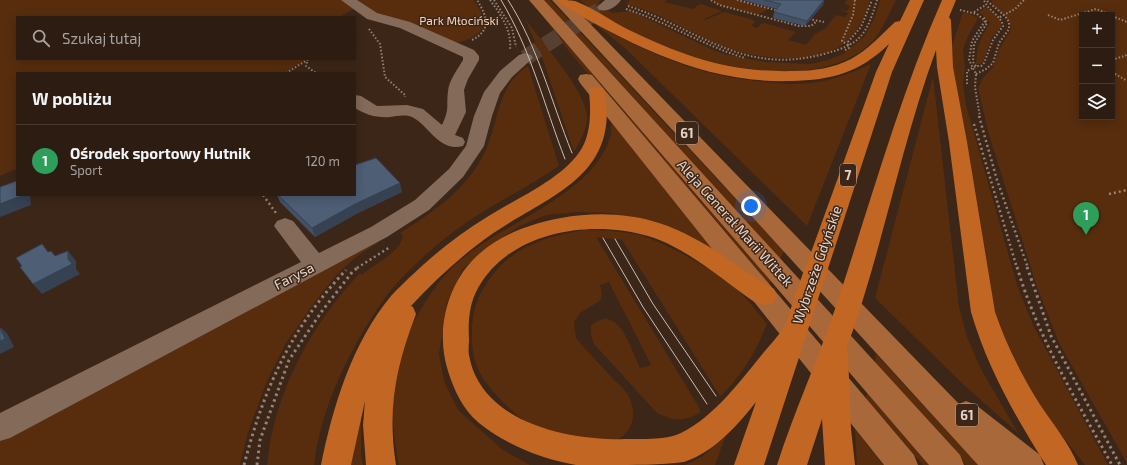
<!DOCTYPE html>
<html lang="pl">
<meta charset="utf-8">
<style>
:root{--surface:#2d1c11;--page:#39291f;--text:#f1f3f6;--muted:#a7a19f;--line:#483a31;--accent:#b45309}
body{margin:0;font-family:"Exo 2",sans-serif;background:var(--page);color:var(--text)}
.controls{position:absolute;right:12px;top:12px;display:grid;overflow:hidden;border-radius:0px;box-shadow:0 2px 10px #0003}
.controls button{width:36px;height:36px;display:grid;place-items:center;padding:0;border:0;border-bottom:1px solid var(--line);background:var(--surface);color:var(--text);font:20px sans-serif}
.you{position:absolute;left:751px;top:206px;width:14px;height:14px;margin:-10px;border:3px solid #fff;border-radius:50%;background:#1a73e8;box-shadow:0 0 0 6px #1a73e833}
.badge{display:grid;place-items:center;width:26px;height:26px;border-radius:50%;background:var(--accent);color:#fff;font-size:13px;font-weight:700}
.pin{position:absolute;translate:-50% -33px;filter:drop-shadow(0 1px 2px #0008)}
.pin::after{content:'';position:absolute;top:21px;width:14px;height:12px;background:inherit;clip-path:polygon(0 0,100% 0,50% 100%)}
.list{margin:0;padding:0;list-style:none}
h2{display:flex;justify-content:space-between;align-items:center;height:52px;margin:0;padding:0 16px;font-size:17px}
h2 small{font-size:13px;font-weight:400;color:var(--muted)}
.list li{display:grid;grid-template-columns:26px 1fr auto;gap:12px;align-items:center;box-sizing:border-box;height:72px;padding:0 16px;border-top:1px solid var(--line)}
.list b{display:block;font-size:15px;white-space:nowrap}
.list p{margin:0;font-size:13px;white-space:nowrap;color:var(--muted)}
.list em{font-size:13px;font-style:normal;color:var(--muted)}
.icon{flex:none;width:22px;height:22px;fill:none;stroke:currentColor;stroke-width:2;stroke-linecap:round;stroke-linejoin:round}
.map{position:relative;flex:none;width:1127px;height:465px;overflow:hidden}
.search{position:absolute;background:var(--surface);box-shadow:0 2px 10px #0003;left:16px;top:16px;width:340px;height:44px;display:flex;align-items:center;gap:10px;box-sizing:border-box;padding:0 14px;border-radius:0px;color:var(--muted);font-size:15px}
.panel{position:absolute;background:var(--surface);box-shadow:0 2px 10px #0003;left:16px;top:72px;width:340px;height:124px;border-radius:0px}
.map>svg:first-child{display:block}
</style>
<div class="map">
<svg width="1127" height="465" viewBox="0 0 1127 465">
<rect width="100%" height="100%" fill="#3c2617"/>
<path fill="#572d0e" fill-rule="evenodd" d="M0 0H473C493 23 483 38 455 43L382 16 363 6 350 11 340 17H17V59H309L282 73H17V169L0 176Z
M542 0H550L784 251 780 259 631 95Z
M580 0H601L598 3 612 13 631 11 715 51 733 56 766 62 810 64 828 60 843 54 853 46 864 37 875 17 880 0H896C888 15 881 35 868 46 798 104 642 52 580 0Z
M630 0H667L664 2 693 9 698 5 701 4 722 11 704 19 705 20 724 12 754 20 755 22 751 26 757 28 761 24 764 23 796 32 788 40 806 45 815 34 826 28 836 15 845 17 846 15 837 13 847 15 848 13 839 10 847 11 850 6 844 4 847 0H870C865 17 856 36 841 46 811 65 757 59 725 47 693 35 662 13 626 4Z
M712 0H735L768 9 762 13 756 14 719 5Z
M991 0H1127V463L1059 343 1037 287 989 135 978 88 983 78 993 67 999 50 1011 29C1010 15 994 12 991 0ZM1082 15H1112V117H1082Z
M987 7 999 17 1001 22V27L992 37 983 62 980 64H976C977 46 980 38 990 23L983 15 978 12Z
M963 12 977 17V20L968 36 963 49 965 67 963 84 966 105 1018 288 1034 327 1108 465H1085L1039 407 1018 372 991 306 953 67 952 46Z
M525 19C542 42 584 89 587 115 588 128 580 141 574 152L543 60Z
M547 22 771 280 768 287 568 50Z
M594 23C651 55 699 76 765 82 779 83 796 85 810 83 831 81 852 73 871 64L807 226 627 50Z
M528 66 559 166C528 187 493 204 463 225 436 244 401 275 382 302 349 350 321 407 314 465H267C274 393 310 326 360 273L362 275C375 263 400 253 403 236L400 233C432 213 467 189 484 154 499 124 496 86 528 66Z
M933 77 959 307 967 337 981 369 1018 433 964 385 875 298Z
M611 122 715 250 682 232 650 221 611 213 577 212 546 215 520 226 480 253 463 269 447 302 439 354 444 381 458 410 503 450 530 465H399C394 441 389 392 394 369 402 339 427 294 448 272 456 263 468 254 478 247 519 218 596 188 610 137 612 133 611 127 611 122Z
M584 230C603 230 621 231 639 235 663 241 722 274 739 291 749 301 758 313 767 324 756 351 742 376 720 396L622 240 596 237 700 409V413C683 422 673 421 657 413L594 344 591 336V326C618 301 631 349 640 368L651 365 609 282 600 285 602 293 601 299 598 302 580 313 574 322 576 338 581 344C592 356 603 368 614 380 618 384 625 389 628 395 645 427 617 450 586 445 577 443 568 439 560 436 551 432 541 430 532 425 522 421 514 412 506 405 481 380 470 364 472 328 473 318 474 308 478 299 500 252 536 238 584 230Z
M377 240 379 242 356 257 337 274 317 299 286 343 267 381 248 432 240 465H0V439Z
M876 354 978 465H966L875 364Z
M868 392 932 465H923L865 400Z
M361 410V454L363 465H351Z
M855 429 883 465H857Z
M726 435 715 465H685L702 457Z"/>
<g fill="none" stroke-linecap="round" stroke-linejoin="round">
<path stroke="#554032" stroke-width="16" stroke-dasharray="16 8" stroke-linecap="butt" d="M525 58 604 7"/>
<path stroke="#958276" stroke-width="2" stroke-dasharray="1.5 2" stroke-linecap="butt" d="M490 0C501 15 512 30 510 50
M494 0 512 28 516 47
M711 0 719 5 799 26H811L817 21
M737 0 779 11
M628 6C699 29 742 76 824 54 861 44 866 36 877 0
M626 9C667 22 704 46 745 58
M960 10 977 14 985 21 972 41 969 60 976 74 975 87 980 117
M974 12 986 5
M1048 15 1060 20 1096 9 1111 15
M1112 16 1127 22
M1000 17 1015 9 1024 0
M809 19 824 22
M369 29 380 44 385 77 405 95V97
M472 40C492 30 487 16 477 0
M848 45 842 41 853 15 855 0
M845 50 849 48 848 42 861 27 872 0
M1112 60 1127 55
M307 62 306 66 316 73
M976 66 973 62 974 44 987 23 983 16
M1112 72 1127 81
M286 73 309 59
M976 74 986 69 993 63 999 43 1009 29V22L1005 16 986 0
M967 84V71L976 66H981L984 63 993 40 1003 26C1001 15 988 11 984 0"/>
<path stroke="#958276" stroke-width="2.5" stroke-dasharray="2 3" stroke-linecap="butt" d="M979 116 997 180 1028 268
M974 124 1017 268
M1109 194 1127 190
M263 195 276 213
M357 268 390 247"/>
<path stroke="#958276" stroke-width="3" stroke-dasharray="2.5 3.5" stroke-linecap="butt" d="M1017 267C1038 338 1077 401 1112 465
M1027 267 1051 336 1120 465
M244 465C264 388 291 328 346 270
M257 465 260 440 289 360 322 311 353 271 359 267"/>
<path fill="#846a59" fill-rule="evenodd" d="M341 0H357L377 13 410 22 474 50 479 56V60L468 79 464 90 466 112 455 135 463 138 465 142 463 146C438 152 430 126 412 117 405 114 397 116 390 117 377 118 366 115 355 108V95L361 96 377 106 407 105 423 109 442 125C450 108 446 108 448 91 449 80 458 69 463 60V57L400 28 367 19Z
M605 0H621C616 7 608 12 599 10L597 7Z
M525 53 531 55 533 58 512 77 500 93 492 116 484 146 463 177 429 210 387 237 10 438 0 441V413L301 262 274 226 277 221 285 218 293 221 319 253 371 227 415 200 449 169 466 146 474 116 484 92 500 71 519 55Z"/>
<path fill="#a96839" fill-rule="evenodd" d="M529 0H544L960 455 964 465H929Z
M552 0H567L959 404 966 401 976 405 1040 455 1044 465H978L717 178Z
M586 74 592 75 914 455 918 465H884L580 83 578 79 580 75Z"/>
<path fill="#c16723" fill-rule="evenodd" d="M557 0C563 0 570 0 575 1 594 8 611 21 629 30 685 57 732 73 795 71 813 71 834 68 851 59 868 50 881 35 895 22L900 21 910 0H924L892 72 764 465H734L756 402C738 425 713 453 684 462 661 465 633 465 610 465 599 465 587 465 576 465 542 459 506 445 479 423 463 410 454 390 448 371 435 331 447 282 479 254 502 234 532 223 561 218 594 212 628 213 659 223 702 237 736 266 774 289L777 296 774 303 765 305 756 303C722 280 688 248 648 236 590 219 510 231 478 288 469 304 468 322 469 340 469 345 468 350 469 355 481 424 571 441 629 439 645 439 667 440 681 433 714 417 742 379 764 352 771 344 779 335 784 327 788 319 790 310 793 302 799 283 806 265 813 247 834 189 855 130 876 72L889 44C859 73 832 80 791 81 706 84 630 45 559 3Z
M942 0H956L949 17 951 20 953 67 967 142 995 312C1006 344 1021 374 1039 403 1052 423 1069 443 1078 465H1046C1015 416 987 367 971 312L949 142 937 67 936 50C900 148 882 252 846 350L848 354 851 429 855 465H825L822 419 807 465H777C794 412 817 362 835 309 870 205 898 100 942 0Z
M597 87 603 88 605 92C619 177 549 195 492 234 462 255 435 280 411 306L413 307 416 314C396 366 387 409 396 465H366L363 425 365 401 351 465H321C333 406 352 343 391 296 397 289 404 283 410 277 434 254 459 234 487 217 515 199 565 178 582 148 591 132 591 110 589 92L591 88Z"/>
<path stroke="#cdbdb3" stroke-width="1" d="M501 0C531 50 544 105 565 159
M508 0C538 47 551 101 572 153
M603 238 643 307 707 404
M615 239 653 304 716 396"/>
</g>
<path fill="#425165" d="M742 0H824L823 5 805 26 773 18 774 12 777 9Z
M402 192 358 213 315 237 280 202 277 195H355Z"/>
<path fill="#364252" d="M824 0 823 5 805 26 807 21Z
M400 183 402 192 358 213 315 237 312 228 355 204Z
M23 195H30L31 205 0 217V204Z
M68 251 76 261V269L80 274 42 294 33 284 68 259Z
M0 327 7 333 14 347 0 354Z"/>
<path fill="#4d5e75" stroke="#364252" d="M764 0H824L807 21 774 12 781 4Z
M376 158 400 183 355 204 312 228 278 195H355V165Z
M17 181V195H23L0 204V187Z
M42 244 48 252 51 251 55 256 68 251V259L72 264 33 284 20 267 22 266 16 258Z
M0 328 5 339 0 341Z"/>
<g text-anchor="middle" stroke-width="3" stroke-linejoin="round" paint-order="stroke">
<g font-size="12" fill="#f8d4bf" stroke="#3c2617">
<text x="459" y="25">Park Młociński</text>
</g>
<g fill="#3c2617" stroke="#b2a096" stroke-width="1">
<rect x="676" y="122" width="22" height="22" rx="3"/>
<rect x="840" y="164" width="16" height="22" rx="3"/>
<rect x="956" y="404" width="22" height="22" rx="3"/>
</g>
<g font-size="13" font-weight="bold" fill="#e4d5cc">
<text x="687" y="138">61</text>
<text x="848" y="180">7</text>
<text x="967" y="420">61</text>
</g>
<g font-size="14" fill="#e4d5cc" stroke="#3c2617">
<text transform="translate(735 223) rotate(48)" y="5">Aleja Generał Marii Wittek</text>
<text transform="translate(817 265) rotate(-71)" y="5">Wybrzeże Gdyńskie</text>
<text transform="translate(294 276) rotate(-27)" y="5">Farysa</text>
</g>
</g>
</svg>
<div class="controls">
<button>+</button>
<button>−</button>
<button><svg class="icon" aria-label="layers" viewBox="0 0 24 24"><path d="M12 4l9 5-9 5-9-5zM3 14l9 5 9-5"/></svg></button>
</div>
<div class="you"></div>
<div class="pin badge" style="left:1086px;top:235px;background:#2e9e5b">1</div>
<div class="search"><svg class="icon" aria-label="search" viewBox="0 0 24 24"><circle cx="10" cy="10" r="6"/><path d="M15 15l6 6"/></svg>Szukaj tutaj</div>
<section class="panel">
<h2>W pobliżu<small></small></h2>
<ul class="list">
<li><span class="badge" style="background:#2e9e5b">1</span><div><b>Ośrodek sportowy Hutnik</b><p>Sport</p></div><em>120 m</em></li>
</ul>
</section>
</div>
